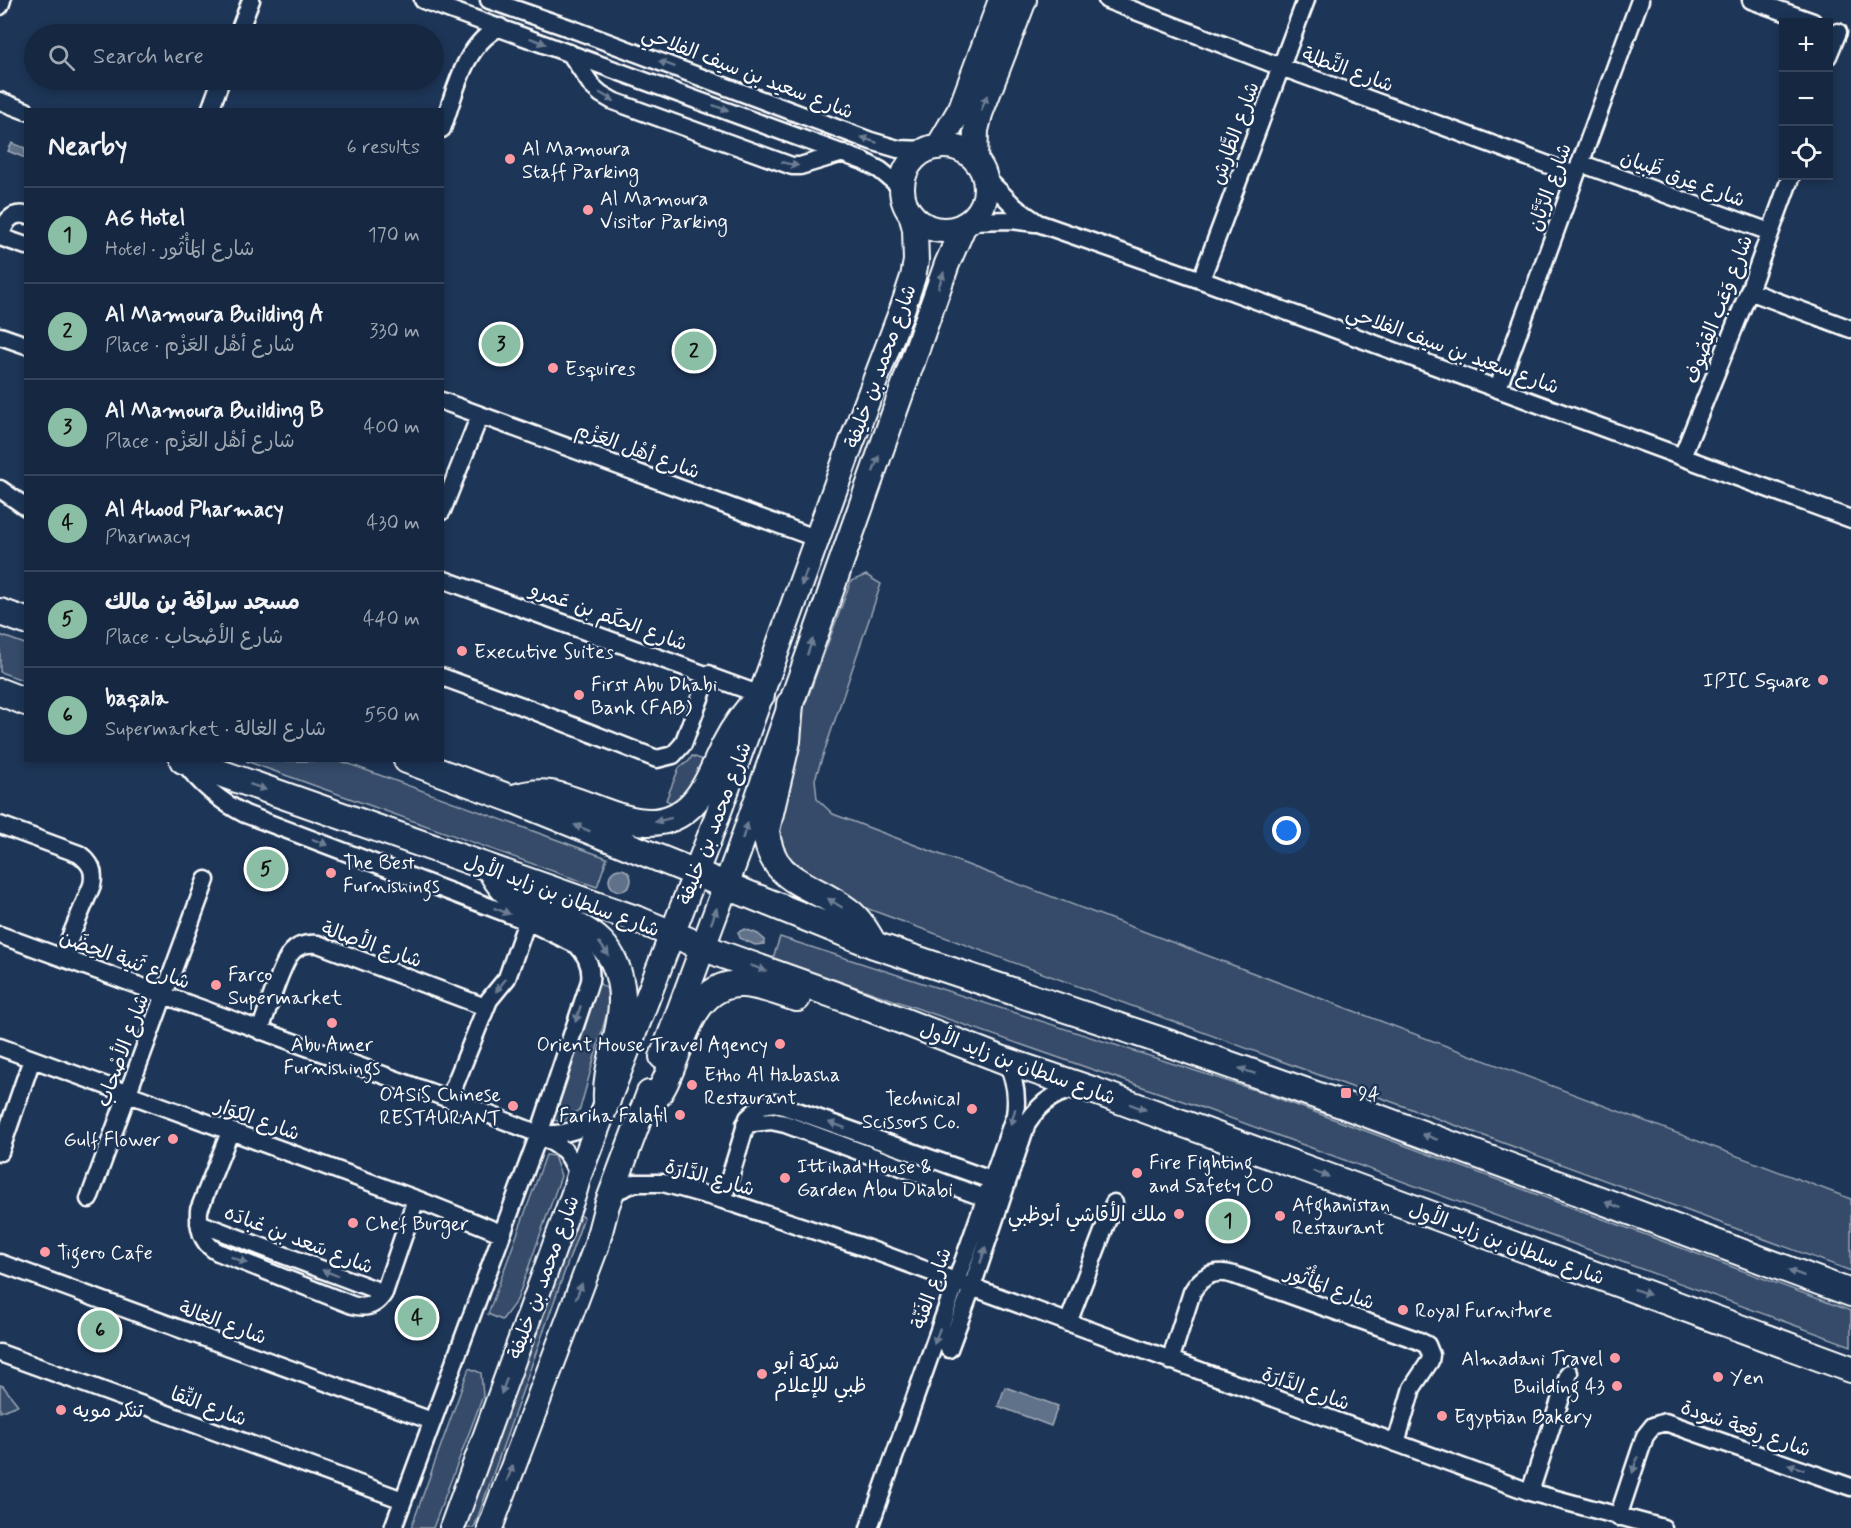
<!DOCTYPE html>
<meta charset="utf-8">
<style>
:root{--surface:#162841;--page:#1f3048;--text:#f1f3f6;--muted:#9ea6b1;--line:#35445a;--accent:#8abfa5}
body{margin:0;font-family:Mynerve,"Playpen Sans Arabic",sans-serif;background:var(--page);color:var(--text)}
.controls{position:absolute;right:18px;top:18px;display:grid;overflow:hidden;border-radius:0px;box-shadow:0 3px 9px #0003}
.controls button{width:54px;height:54px;display:grid;place-items:center;padding:0;border:0;border-bottom:2px solid var(--line);background:var(--surface);color:var(--text);font:30px sans-serif}
.you{position:absolute;left:1287px;top:831px;width:21px;height:21px;margin:-15px;border:4px solid #fff;border-radius:50%;background:#1a73e8;box-shadow:0 0 0 9px #1a73e833}
.badge{display:grid;place-items:center;width:39px;height:39px;border-radius:50%;background:var(--accent);color:#111;font-size:20px;font-weight:700}
.pin{position:absolute;translate:-50% -50%;border:3px solid #fff;box-shadow:0 2px 6px #0006}
.list{margin:0;padding:0;list-style:none}
h2{display:flex;justify-content:space-between;align-items:center;height:78px;margin:0;padding:0 24px;font-size:26px}
h2 small{font-size:20px;font-weight:400;color:var(--muted)}
.list li{display:grid;grid-template-columns:39px 1fr auto;gap:18px;align-items:center;box-sizing:border-box;height:96px;padding:0 24px;border-top:2px solid var(--line)}
.list b{display:block;font-size:22px;white-space:nowrap}
.list p{margin:0;font-size:20px;white-space:nowrap;color:var(--muted)}
.list em{font-size:20px;font-style:normal;color:var(--muted)}
.icon{flex:none;width:33px;height:33px;fill:none;stroke:currentColor;stroke-width:2;stroke-linecap:round;stroke-linejoin:round}
.map{position:relative;flex:none;width:1851px;height:1528px;overflow:hidden}
.search{position:absolute;background:var(--surface);box-shadow:0 3px 9px #0003;left:24px;top:24px;width:420px;height:66px;display:flex;align-items:center;gap:15px;box-sizing:border-box;padding:0 21px;border-radius:33px;color:var(--muted);font-size:22px}
.panel{position:absolute;background:var(--surface);box-shadow:0 3px 9px #0003;left:24px;top:108px;width:420px;height:654px;border-radius:0px}
.map>svg:first-child{display:block}
</style>
<div class="map">
<svg width="1851" height="1528" viewBox="0 0 1851 1528">
<rect width="100%" height="100%" fill="#1d3557"/>
<filter id="ink" filterUnits="userSpaceOnUse"><feTurbulence type="fractalNoise" baseFrequency=".0167" numOctaves="2"/><feDisplacementMap in="SourceGraphic" scale="12" xChannelSelector="R" yChannelSelector="G"/><feConvolveMatrix kernelMatrix="1 2 1 2 8 2 1 2 1" color-interpolation-filters="sRGB"/></filter>
<g filter="url(#ink)">
<path fill="#364b69" stroke="#9aa5b4" stroke-width="1.5" d="M866 575 881 584 815 779 817 799 833 814 1851 1199V1271L863 907 794 864 779 851 772 834 789 748 851 581Z
M0 635 25 644V681L0 672Z
M692 756 706 761 679 807 666 800 679 768 689 761Z
M246 761H341L607 858 597 887Z
M780 937 1258 1091 1851 1311V1346L1200 1107 773 958Z
M599 983 607 989 608 1009 580 1109 562 1122 553 1120Z
M546 1155 554 1156 561 1176 517 1300 502 1320 488 1314Z
M574 1212 584 1217 474 1528H463Z
M469 1368 481 1373 483 1396 433 1528H411Z
M0 1385 3 1386 18 1405 0 1412Z"/>
<path fill="#617289" stroke="#a0aab8" stroke-width="1.5" d="M12 143 25 148V158L8 151Z
M609 880a11 11 0 1 1 22 0a11 11 0 1 1-22 0Z
M745 929 758 934 764 939V944L755 945 740 938 738 932Z
M1005 1387 1058 1406 1051 1426 998 1406Z"/>
<g fill="none" stroke-linecap="round" stroke-linejoin="round">
<defs>
<path id="minor" d="M423 0 863 161 880 170 902 188
M489 0 575 30 871 141 898 149 926 150
M1107 0 1281 67 1576 175
M1751 0 1813 22
M0 6 2 0
M238 34 251 0
M570 53 592 86 601 94 613 101 792 166H800L843 153
M1828 56 1838 32
M0 101 26 111
M210 110 221 80
M442 129C455 94 463 45 500 27
M1580 163 1770 232
M984 176 1015 207 1038 223 1201 280 1851 519
M970 221 1011 220 1035 223
M0 236C5 224 9 212 26 215
M0 237 26 246
M1201 280 1306 0
M1749 291 1851 329
M0 336 26 345
M1498 388 1640 0
M442 401 818 539
M1682 457 1749 291 1791 176
M0 489 26 507
M442 511 480 415
M442 579 761 695
M442 677 522 706 657 759 673 755 683 744 709 674
M183 761C200 784 219 801 245 814L527 921 577 945C587 955 592 966 590 981L539 1134 393 1528
M0 825 79 854C91 863 95 871 92 885L62 957
M0 935 449 1099 539 1134 564 1150 570 1158 579 1175
M260 1031C266 1014 282 962 292 952 299 944 308 943 318 944L485 1007
M0 1047 416 1199 501 1233
M449 1099 489 1000 507 978 527 921
M745 1124 771 1121 785 1124 985 1198
M230 1132 199 1210C198 1227 202 1244 218 1252L352 1305C366 1309 376 1306 384 1293L416 1199
M540 1134C563 1136 582 1130 600 1117
M0 1152 32 1059
M612 1193 635 1183H663L723 1200 863 1247 1530 1492 1663 1528
M89 1199 206 880
M723 1200 748 1118 762 1105 775 1103 991 1180
M199 1223 384 1293
M0 1263 432 1421
M1068 1323 1114 1203
M949 1349 972 1287 1027 1123C1040 1103 1058 1089 1083 1089
M0 1353 403 1500
M1170 1361 1192 1292C1202 1275 1215 1269 1234 1275L1417 1340 1427 1345 1431 1355 1430 1361 1412 1388 1396 1443
M1530 1492 1569 1373
M1618 1517 1645 1436 1653 1426 1665 1422 1851 1487
M869 1528 1015 1115C1018 1095 1015 1079 1006 1061"/>
<path id="secondary" d="M902 188a42 42 0 1 1 84 0a42 42 0 1 1-84 0Z
M938 147 961 108 1001 0
M975 160 976 130 980 114 1024 0
M662 1057 738 853 947 264 964 225
M452 1528 574 1193 579 1175 713 828 851 444 903 307 913 277 916 261 915 229 911 214
M490 1528 596 1247 607 1205 649 1093"/>
<path id="primary" d="M0 612 26 621
M0 692 26 702
M790 704 787 741 766 830C770 884 813 883 848 911 860 920 867 933 874 945
M183 760 641 921 723 955 846 999 1006 1061 1092 1090 1851 1369
M407 760 512 799 874 945 1165 1042 1341 1104 1851 1293
M514 798C526 794 538 792 551 794 596 802 652 847 693 803 708 787 716 762 726 743 735 725 748 709 761 695
M491 870C497 882 505 893 518 900 561 925 611 923 621 986 627 1025 605 1062 607 1100
M643 1111C651 1104 658 1096 663 1086 682 1051 690 981 743 984 761 985 780 993 797 998"/>
</defs>
<use href="#minor" stroke="#fff" stroke-width="21"/>
<use href="#secondary" stroke="#fff" stroke-width="28"/>
<use href="#primary" stroke="#fff" stroke-width="30"/>
<use href="#minor" stroke="#1d3557" stroke-width="16"/>
<use href="#secondary" stroke="#1d3557" stroke-width="24"/>
<use href="#primary" stroke="#1d3557" stroke-width="26"/>
</g>
<defs><path id="oneway-solid" d="M-6-.8H1V-3.2L6.5 0L1 3.2V.8H-6Z" transform="scale(1.5)"/></defs>
<g fill="#6c7c92">
<use href="#oneway-solid" transform="translate(538 41) rotate(21)"/>
<use href="#oneway-solid" transform="translate(667 64) rotate(-160)"/>
<use href="#oneway-solid" transform="translate(607 97) rotate(30)"/>
<use href="#oneway-solid" transform="translate(984 103) rotate(-69)"/>
<use href="#oneway-solid" transform="translate(721 108) rotate(20)"/>
<use href="#oneway-solid" transform="translate(869 140) rotate(-161)"/>
<use href="#oneway-solid" transform="translate(790 164) rotate(12)"/>
<use href="#oneway-solid" transform="translate(941 280) rotate(-71)"/>
<use href="#oneway-solid" transform="translate(876 464) rotate(-70)"/>
<use href="#oneway-solid" transform="translate(804 578) rotate(110)"/>
<use href="#oneway-solid" transform="translate(810 647) rotate(-70)"/>
<use href="#oneway-solid" transform="translate(258 787) rotate(19)"/>
<use href="#oneway-solid" transform="translate(663 820) rotate(166)"/>
<use href="#oneway-solid" transform="translate(582 828) rotate(-158)"/>
<use href="#oneway-solid" transform="translate(745 831) rotate(-71)"/>
<use href="#oneway-solid" transform="translate(320 842) rotate(21)"/>
<use href="#oneway-solid" transform="translate(835 903) rotate(-148)"/>
<use href="#oneway-solid" transform="translate(502 911) rotate(21)"/>
<use href="#oneway-solid" transform="translate(714 916) rotate(-70)"/>
<use href="#oneway-solid" transform="translate(604 949) rotate(53)"/>
<use href="#oneway-solid" transform="translate(758 968) rotate(20)"/>
<use href="#oneway-solid" transform="translate(501 985) rotate(128)"/>
<use href="#oneway-solid" transform="translate(578 1014) rotate(108)"/>
<use href="#oneway-solid" transform="translate(1247 1071) rotate(-161)"/>
<use href="#oneway-solid" transform="translate(1138 1107) rotate(20)"/>
<use href="#oneway-solid" transform="translate(1013 1117) rotate(105)"/>
<use href="#oneway-solid" transform="translate(837 1125) rotate(-160)"/>
<use href="#oneway-solid" transform="translate(1430 1137) rotate(-159)"/>
<use href="#oneway-solid" transform="translate(1321 1174) rotate(20)"/>
<use href="#oneway-solid" transform="translate(1613 1205) rotate(-159)"/>
<use href="#oneway-solid" transform="translate(983 1255) rotate(-72)"/>
<use href="#oneway-solid" transform="translate(239 1260) rotate(22)"/>
<use href="#oneway-solid" transform="translate(330 1273) rotate(-159)"/>
<use href="#oneway-solid" transform="translate(1796 1273) rotate(-160)"/>
<use href="#oneway-solid" transform="translate(579 1291) rotate(-69)"/>
<use href="#oneway-solid" transform="translate(1642 1292) rotate(20)"/>
<use href="#oneway-solid" transform="translate(937 1336) rotate(110)"/>
<use href="#oneway-solid" transform="translate(504 1386) rotate(110)"/>
<use href="#oneway-solid" transform="translate(1635 1465) rotate(108)"/>
<use href="#oneway-solid" transform="translate(1796 1467) rotate(-160)"/>
<use href="#oneway-solid" transform="translate(510 1473) rotate(-69)"/>
</g>
</g>
<g fill="#ff9aa2" stroke="#1d3557" stroke-width="2">
<circle cx="510" cy="159" r="6"/>
<circle cx="588" cy="210" r="6"/>
<circle cx="553" cy="368" r="6"/>
<circle cx="462" cy="651" r="6"/>
<circle cx="1823" cy="680" r="6"/>
<circle cx="579" cy="695" r="6"/>
<circle cx="331" cy="873" r="6"/>
<circle cx="216" cy="985" r="6"/>
<circle cx="332" cy="1023" r="6"/>
<circle cx="780" cy="1044" r="6"/>
<circle cx="692" cy="1085" r="6"/>
<rect x="1340" y="1087" width="12" height="12" rx="3"/>
<circle cx="513" cy="1106" r="6"/>
<circle cx="972" cy="1109" r="6"/>
<circle cx="680" cy="1115" r="6"/>
<circle cx="173" cy="1139" r="6"/>
<circle cx="1137" cy="1173" r="6"/>
<circle cx="785" cy="1178" r="6"/>
<circle cx="1179" cy="1214" r="6"/>
<circle cx="1280" cy="1216" r="6"/>
<circle cx="353" cy="1223" r="6"/>
<circle cx="45" cy="1252" r="6"/>
<circle cx="1403" cy="1310" r="6"/>
<circle cx="1615" cy="1358" r="6"/>
<circle cx="762" cy="1374" r="6"/>
<circle cx="1718" cy="1377" r="6"/>
<circle cx="1617" cy="1386" r="6"/>
<circle cx="61" cy="1410" r="6"/>
<circle cx="1442" cy="1416" r="6"/>
</g>
<g text-anchor="middle" stroke-width="5" stroke-linejoin="round" paint-order="stroke">
<g font-size="20" fill="#fff" stroke="#1d3557">
<text transform="translate(1348 69) rotate(20)" y="7">شارع النَّطلة</text>
<text transform="translate(748 72) rotate(21)" y="7">شارع سعيد بن سيف الفلاحي</text>
<text transform="translate(1234 133) rotate(-70)" y="7">شارع الطَّارِش</text>
<text transform="translate(1683 178) rotate(20)" y="7">شارع عِرق ظَبيان</text>
<text transform="translate(1549 187) rotate(-70)" y="7">شارع الرَّيَّان</text>
<text transform="translate(1718 309) rotate(-69)" y="7">شارع وَعَب القِصُوف</text>
<text transform="translate(1453 349) rotate(20)" y="7">شارع سعيد بن سيف الفلاحي</text>
<text transform="translate(880 366) rotate(-70)" y="7">شارع محمد بن خليفة</text>
<text transform="translate(638 450) rotate(20)" y="7">شارع أهْل العَزْم</text>
<text transform="translate(609 616) rotate(20)" y="7">شارع الحكَم بن عَمرو</text>
<text transform="translate(714 823) rotate(-69)" y="7">شارع محمد بن خليفة</text>
<text transform="translate(562 895) rotate(20)" y="7">شارع سلطان بن زايد الأول</text>
<text transform="translate(372 944) rotate(19)" y="7">شارع الأصالة</text>
<text transform="translate(125 959) rotate(20)" y="7">شارع ثَنية الحِضَن</text>
<text transform="translate(122 1050) rotate(-70)" y="7">شارع الأصْحاب</text>
<text transform="translate(1018 1063) rotate(20)" y="7">شارع سلطان بن زايد الأول</text>
<text transform="translate(258 1119) rotate(20)" y="7">شارع الكوَار</text>
<text transform="translate(710 1177) rotate(15)" y="7">شارع الدَّارَة</text>
<text transform="translate(299 1239) rotate(21)" y="7">شارع سَعد بن عُبادَه</text>
<text transform="translate(1507 1243) rotate(20)" y="7">شارع سلطان بن زايد الأول</text>
<text transform="translate(543 1277) rotate(-70)" y="7">شارع محمد بن خليفة</text>
<text transform="translate(1330 1287) rotate(20)" y="7">شارع المَأْثُور</text>
<text transform="translate(931 1288) rotate(-71)" y="7">شارع الفَنّة</text>
<text transform="translate(223 1322) rotate(20)" y="7">شارع الغالة</text>
<text transform="translate(1306 1388) rotate(20)" y="7">شارع الدَّارَة</text>
<text transform="translate(209 1406) rotate(20)" y="7">شارع النِّقا</text>
<text transform="translate(1746 1428) rotate(19)" y="7">شارع رِقعة سُودة</text>
</g>
<g font-size="20" fill="#fff" stroke="#1d3557" text-anchor="start">
<text x="522" y="155">Al Mamoura<tspan x="522" dy="23">Staff Parking</tspan></text>
<text x="600" y="205">Al Mamoura<tspan x="600" dy="23">Visitor Parking</tspan></text>
<text x="565" y="375">Esquires</text>
<text x="474" y="658">Executive Suites</text>
<text x="1811" y="687" text-anchor="end">IPIC Square</text>
<text x="591" y="691">First Abu Dhabi<tspan x="591" dy="23">Bank (FAB)</tspan></text>
<text x="343" y="869">The Best<tspan x="343" dy="23">Furnishings</tspan></text>
<text x="228" y="981">Farco<tspan x="228" dy="23">Supermarket</tspan></text>
<text x="332" y="1051" text-anchor="middle">Abu Amer<tspan x="332" dy="23">Furnishings</tspan></text>
<text x="768" y="1051" text-anchor="end">Orient House Travel Agency</text>
<text x="704" y="1081">Etho Al Habasha<tspan x="704" dy="23">Restaurant</tspan></text>
<text x="1358" y="1100">94</text>
<text x="501" y="1101" text-anchor="end">OASiS Chinese<tspan x="501" dy="23">RESTAURANT</tspan></text>
<text x="960" y="1105" text-anchor="end">Technical<tspan x="960" dy="23">Scissors Co.</tspan></text>
<text x="668" y="1122" text-anchor="end">Fariha Falafil</text>
<text x="161" y="1146" text-anchor="end">Gulf Flower</text>
<text x="1149" y="1169">Fire Fighting<tspan x="1149" dy="23">and Safety CO</tspan></text>
<text x="797" y="1173">Ittihad House &amp;<tspan x="797" dy="23">Garden Abu Dhabi</tspan></text>
<text x="1292" y="1211">Afghanistan<tspan x="1292" dy="23">Restaurant</tspan></text>
<text x="1167" y="1221" text-anchor="end">ملك الأقاشي أبوظبي</text>
<text x="365" y="1230">Chef Burger</text>
<text x="57" y="1259">Tigero Cafe</text>
<text x="1415" y="1317">Royal Furniture</text>
<text x="1603" y="1365" text-anchor="end">Almadani Travel</text>
<text x="774" y="1369">شركة أبو<tspan x="774" dy="23">ظبي للإعلام</tspan></text>
<text x="1730" y="1384">Yen</text>
<text x="1605" y="1393" text-anchor="end">Building 43</text>
<text x="73" y="1417">تنكر مويه</text>
<text x="1454" y="1423">Egyptian Bakery</text>
</g>
</g>
</svg>
<div class="controls">
<button>+</button>
<button>−</button>
<button><svg class="icon" aria-label="locate" viewBox="0 0 24 24"><circle cx="12" cy="12" r="6"/><path d="M12 2v4M12 18v4M2 12h4M18 12h4"/></svg></button>
</div>
<div class="you"></div>
<div class="pin badge" style="left:1228px;top:1221px">1</div>
<div class="pin badge" style="left:694px;top:351px">2</div>
<div class="pin badge" style="left:501px;top:344px">3</div>
<div class="pin badge" style="left:417px;top:1318px">4</div>
<div class="pin badge" style="left:266px;top:869px">5</div>
<div class="pin badge" style="left:100px;top:1330px">6</div>
<div class="search"><svg class="icon" aria-label="search" viewBox="0 0 24 24"><circle cx="10" cy="10" r="6"/><path d="M15 15l6 6"/></svg>Search here</div>
<section class="panel">
<h2>Nearby<small>6 results</small></h2>
<ul class="list">
<li><span class="badge">1</span><div><b>AG Hotel</b><p>Hotel · شارع المَأْثُور</p></div><em>170 m</em></li>
<li><span class="badge">2</span><div><b>Al Mamoura Building A</b><p>Place · شارع أهْل العَزْم</p></div><em>330 m</em></li>
<li><span class="badge">3</span><div><b>Al Mamoura Building B</b><p>Place · شارع أهْل العَزْم</p></div><em>400 m</em></li>
<li><span class="badge">4</span><div><b>Al Ahood Pharmacy</b><p>Pharmacy</p></div><em>430 m</em></li>
<li><span class="badge">5</span><div><b>مسجد سراقة بن مالك</b><p>Place · شارع الأصْحاب</p></div><em>440 m</em></li>
<li><span class="badge">6</span><div><b>baqala</b><p>Supermarket · شارع الغالة</p></div><em>550 m</em></li>
</ul>
</section>
</div>
